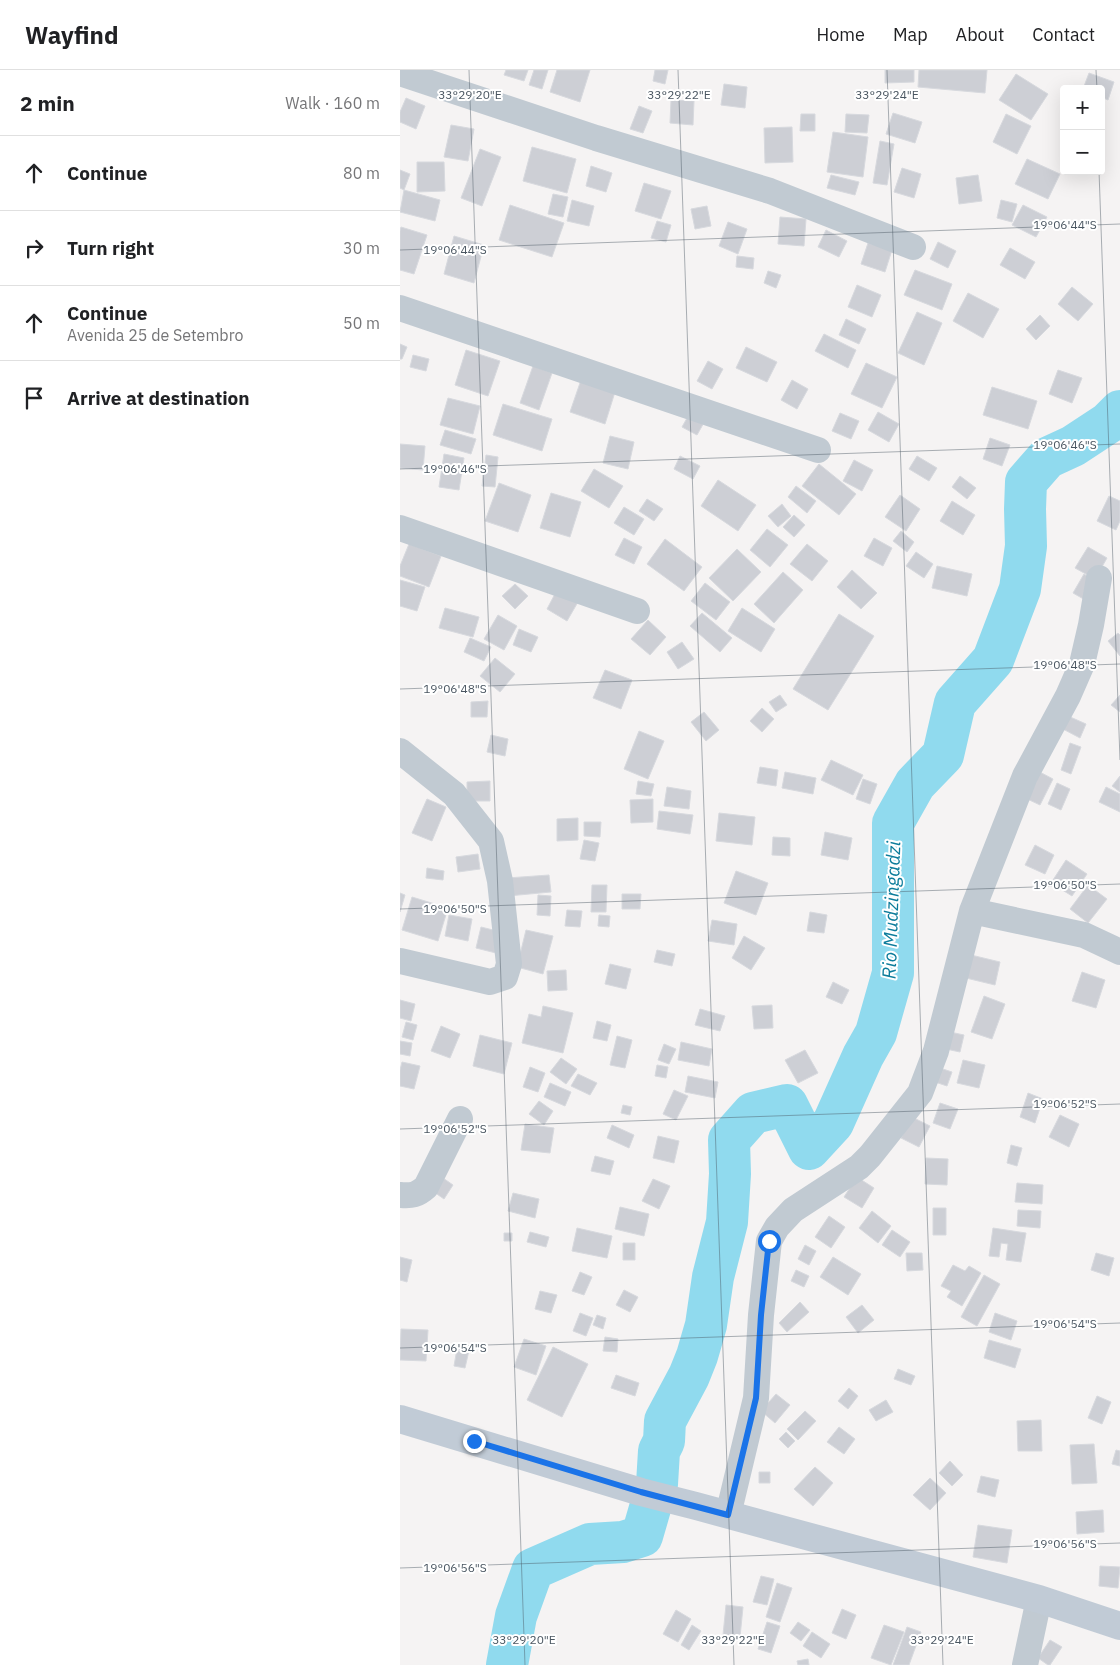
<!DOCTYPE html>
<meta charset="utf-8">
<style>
:root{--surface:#fff;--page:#f6f6f6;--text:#202124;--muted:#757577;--line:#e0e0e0}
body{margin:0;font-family:"IBM Plex Sans",sans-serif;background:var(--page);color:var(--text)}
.controls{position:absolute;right:15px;top:15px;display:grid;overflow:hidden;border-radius:5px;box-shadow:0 5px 20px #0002}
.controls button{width:45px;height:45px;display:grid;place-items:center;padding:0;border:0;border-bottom:1px solid var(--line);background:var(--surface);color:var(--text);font:25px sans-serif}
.stop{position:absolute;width:15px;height:15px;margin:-11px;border:4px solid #1a73e8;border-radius:50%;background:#fff}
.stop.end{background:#1a73e8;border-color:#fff;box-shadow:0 1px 5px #0008}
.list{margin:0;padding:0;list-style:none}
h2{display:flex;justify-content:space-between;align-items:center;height:65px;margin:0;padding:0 20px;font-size:21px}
h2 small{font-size:16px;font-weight:400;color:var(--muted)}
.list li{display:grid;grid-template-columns:32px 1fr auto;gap:15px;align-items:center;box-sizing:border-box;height:75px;padding:0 20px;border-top:1px solid var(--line)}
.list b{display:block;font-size:19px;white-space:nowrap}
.list p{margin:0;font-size:16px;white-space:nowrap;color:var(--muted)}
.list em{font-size:16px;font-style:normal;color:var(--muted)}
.icon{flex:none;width:28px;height:28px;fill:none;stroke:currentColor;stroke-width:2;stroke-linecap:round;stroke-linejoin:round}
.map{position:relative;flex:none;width:720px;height:1595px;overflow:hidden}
header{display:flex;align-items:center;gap:30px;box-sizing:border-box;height:70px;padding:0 25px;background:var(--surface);border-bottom:1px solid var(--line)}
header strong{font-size:24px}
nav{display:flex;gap:28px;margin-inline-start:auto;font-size:18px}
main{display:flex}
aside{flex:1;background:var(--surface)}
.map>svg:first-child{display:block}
</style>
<header>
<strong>Wayfind</strong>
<nav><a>Home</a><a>Map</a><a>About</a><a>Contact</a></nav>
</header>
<main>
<aside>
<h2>2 min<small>Walk · 160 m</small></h2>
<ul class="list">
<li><svg class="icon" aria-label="ahead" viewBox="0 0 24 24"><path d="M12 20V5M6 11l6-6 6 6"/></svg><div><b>Continue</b></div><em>80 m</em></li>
<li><svg class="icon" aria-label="right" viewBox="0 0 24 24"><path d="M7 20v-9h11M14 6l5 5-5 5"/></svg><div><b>Turn right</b></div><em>30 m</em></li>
<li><svg class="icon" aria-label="ahead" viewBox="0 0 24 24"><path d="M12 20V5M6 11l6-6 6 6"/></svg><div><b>Continue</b><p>Avenida 25 de Setembro</p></div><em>50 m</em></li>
<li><svg class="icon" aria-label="arrive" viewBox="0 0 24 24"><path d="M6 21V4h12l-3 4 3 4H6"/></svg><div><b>Arrive at destination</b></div></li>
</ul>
</aside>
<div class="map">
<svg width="720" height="1595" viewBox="0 0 720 1595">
<rect width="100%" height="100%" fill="#f5f3f3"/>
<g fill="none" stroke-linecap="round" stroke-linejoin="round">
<path stroke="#90daee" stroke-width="42" d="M107 1595 116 1546 133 1499 190 1474 223 1472 242 1466 257 1414 259 1381 264 1371 265 1351 289 1306 297 1286 306 1255 313 1207 327 1152 330 1104 329 1070 353 1043 387 1035 409 1079 433 1053 463 986 476 963 493 903V753L515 714 543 685 555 633 593 590 620 519 626 476 625 439 626 412 647 388 673 376 708 353 720 341"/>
</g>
<path fill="#cdcfd5" stroke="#d7d9de" d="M106 0H128L124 11 104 5Z
M134 0H148L142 19 129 15Z
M157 0H190L180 32 150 22Z
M255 0H268L265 14 253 11Z
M485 0H514V12L485 13Z
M519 0H587L585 23 518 17Z
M689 3 714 12 708 30 701 27V19H683Z
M616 4 648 24 631 50 599 30Z
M324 14 347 17 345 38 321 35Z
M6 28 25 36 16 59 0 52V42Z
M271 30 294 31 293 55 270 53Z
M239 36 252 41 243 63 230 59Z
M493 43 522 52 515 73 486 64Z
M401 44H415V61H400Z
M446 44 469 45 467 63 445 62Z
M606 44 631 56 617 84 593 72Z
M51 55 74 59 68 91 44 87Z
M392 57 393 92 365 93 364 58Z
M433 62 468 67 463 107 427 102Z
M480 71 494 74 487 115 473 113Z
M132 77 176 89 167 123 123 111Z
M80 79 101 87 82 136 61 128Z
M627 89 660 104 648 129 615 114Z
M17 92H44L45 121 17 122Z
M191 96 212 103 206 122 186 116Z
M502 98 521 104 514 128 494 122Z
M0 100 10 104 4 120 0 118Z
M431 105 459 112 455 125 427 118Z
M578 105 582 131 559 134 556 108Z
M244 113 271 121 261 149 235 141Z
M4 120 40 130 35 151 0 142Z
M153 124 168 127 163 147 148 144Z
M172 130 194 136 189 156 167 151Z
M601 130 617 134 612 152 597 148Z
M110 135 164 153 152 187 99 170Z
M623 135 647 147 636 167 612 155Z
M307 136 311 156 295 159 291 139Z
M380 147 406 149 404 176 378 174Z
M257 151 271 155 266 172 251 168Z
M328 152 347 159 338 184 319 176Z
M1 157 27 165 14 204 0 200V161Z
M426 160 447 171 439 187 418 177Z
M54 166 84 175 74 213 44 204Z
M538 172 556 181 548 198 530 189Z
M468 173 492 180 485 202 461 194Z
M610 178 635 192 625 209 600 195Z
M337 186 354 188 353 199 336 197Z
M515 200 552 214 542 240 504 225Z
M368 201 381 205 376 218 364 213Z
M457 215 481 225 472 247 448 237Z
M672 217 693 234 678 251 658 234Z
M568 223 599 239 583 268 553 251Z
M517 242 542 253 524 295 498 283Z
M640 245 650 256 636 270 626 259Z
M446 249 466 259 459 274 439 265Z
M424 264 456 280 448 298 415 281Z
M0 274 7 277 2 289H0Z
M346 277 377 292 367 312 336 298Z
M66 280 100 291 88 326 55 315Z
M13 285 29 289 26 301 10 297Z
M308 291 323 299 312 319 297 311Z
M466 293 497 307 482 338 451 324Z
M133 296 152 303 139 340 120 333Z
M658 300 682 308 672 333 649 324Z
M181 310 215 322 205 354 170 342Z
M392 310 408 319 397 339 381 330Z
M592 317 637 331 628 359 583 345Z
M48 328 80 336 73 364 40 355Z
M103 334 152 349 142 381 93 365Z
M291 341 306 349 297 365 282 357Z
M478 342 499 354 489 372 468 360Z
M440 343 459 351 451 369 432 361Z
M45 360 76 369 71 384 40 375Z
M210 366 234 372 228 399 203 393Z
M590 368 610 375 602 396 583 389Z
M0 374 25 376 23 400 0 398Z
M44 384 64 388 59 420 39 417Z
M86 385 98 387 95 417 82 416Z
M280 386 300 396 293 409 274 399Z
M517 386 537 398 529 411 509 399Z
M454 390 473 400 462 421 443 411Z
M419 394 456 424 439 445 402 416Z
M194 399 223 416 209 438 181 421Z
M560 406 576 418 567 429 552 417Z
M318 410 356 435 338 461 301 436Z
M99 413 131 425 118 462 85 451Z
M396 416 416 431 407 443 388 427Z
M151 423 181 432 170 467 140 458Z
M500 425 520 439 506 461 485 447Z
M709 426 720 431V451L716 460 697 451Z
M247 429 263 439 254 451 239 441Z
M552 431 575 445 563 465 540 451Z
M382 434 391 446 378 457 368 446Z
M224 437 244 449 234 465 214 453Z
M394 445 405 455 394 467 383 457Z
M367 459 388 475 370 497 350 480Z
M501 461 514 472 507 482 493 471Z
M224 468 242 477 234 494 215 485Z
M474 468 492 478 483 496 464 486Z
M265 469 302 497 284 521 247 494Z
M9 474 41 486 29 517 0 506V496Z
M407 474 428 491 412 511 390 494Z
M688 477 707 488 695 509 675 498Z
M337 479 361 502 333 531 309 508Z
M516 482 533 494 524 508 506 496Z
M537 496 572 504 567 526 532 518Z
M452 500 477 523 461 539 437 517Z
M383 502 403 520 374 553 354 534Z
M684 504 697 512 687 531 673 523Z
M0 510 25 517 17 541 0 536Z
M305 513 330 532 316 550 291 531Z
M115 514 128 526 115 539 102 526Z
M157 520 178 532 167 551 147 539Z
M45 538 79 547 73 567 39 558Z
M342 538 375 559 361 582 328 561Z
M302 543 332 568 320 582 290 556Z
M439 544 474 566 428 640 393 619Z
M98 545 117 556 104 580 84 569Z
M248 550 266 567 250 585 231 569Z
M119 559 138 567 131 582 113 575Z
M718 563 720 565V586L708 571Z
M70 568 91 577 84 591 64 582Z
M282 572 294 589 278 599 267 582Z
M95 588 115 604 100 622 80 606Z
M205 600 232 610 221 639 193 628Z
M380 625 387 635 376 642 369 632Z
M720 625V642L711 635Z
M88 631 87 647H71V632Z
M362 638 374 649 362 662 350 651Z
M304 642 319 660 306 671 291 652Z
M668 646 686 654 680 668 661 658Z
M239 661 264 671 248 709 224 699Z
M91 665 108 669 105 686 87 682Z
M670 673 681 677 671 704 661 700Z
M431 690 463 705 453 725 421 710Z
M360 697 378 700 376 716 357 713Z
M634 699 653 709 640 735 621 726Z
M385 702 416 708 413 724 382 718Z
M720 706V722L712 716Z
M463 709 477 714 470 734 456 729Z
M90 711V731H67V712Z
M238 711 254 714 251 726 236 724Z
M657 713 670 719 661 740 648 734Z
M267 717 291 721 289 739 264 736Z
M706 717 720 724V742L699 732Z
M27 729 46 737 32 771 12 763Z
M253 729V752L231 753 230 730Z
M259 741 293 745 290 764 257 759Z
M319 743 355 747 352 775 316 771Z
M178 748V770L157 771V749Z
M184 752H201L200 767 184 766Z
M425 762 452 768 448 790 421 785Z
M373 767 390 768V786L372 785Z
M184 770 199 773 195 791 180 789Z
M635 775 654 785 645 804 625 795Z
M78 784 80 799 58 802 56 787Z
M666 790 687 804 672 826 651 813Z
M27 798 44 801 43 810 26 808Z
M336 801 368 813 356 845 324 833Z
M149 805 151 822 108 826 107 808Z
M192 815H207L206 842H191Z
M688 815 707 829 688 853 670 839Z
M0 823 5 825 0 842Z
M222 824H241L240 839H222Z
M138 825 151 826 150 846 137 845Z
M12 827 48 838 38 871 2 860Z
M167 840 182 841 180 857 165 856Z
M410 842 427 845 424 863 407 861Z
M49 845 72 849 68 871 45 866Z
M199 845 210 846 209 857 198 856Z
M312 850 337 854 334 875 308 871Z
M81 857 101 862 96 883 76 878Z
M126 860 153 866 143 904 117 897Z
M344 866 365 878 351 900 332 888Z
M257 880 275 884 272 896 254 892Z
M571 885 600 892 595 915 566 908Z
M210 894 231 899 226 919 205 914Z
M166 900 167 920 148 921 147 901Z
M682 902 705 910 696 938 672 931Z
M433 912 449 920 442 934 426 927Z
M584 926 605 934 592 969 571 962Z
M0 930 15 934 11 951 0 948Z
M372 935 373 958 354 959 352 936Z
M143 936 173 943 163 983 122 973 129 944 141 947Z
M300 939 325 946 320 961 295 955Z
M197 951 211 955 207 971 193 968Z
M6 952 17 955 13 970 2 967Z
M41 956 60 964 50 988 31 981Z
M550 962 564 965 560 982 546 979Z
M80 965 112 973 104 1004 73 996Z
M217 966 232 970 225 998 210 995Z
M0 971 12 973 10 986 0 984Z
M281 972 312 979 309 996 278 990Z
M264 974 276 979 269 994 258 990Z
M405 980 418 1003 398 1013 385 990Z
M161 988 177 999 166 1014 150 1002Z
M563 990 585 995 579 1018 557 1013Z
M2 992 20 996 14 1019 0 1016V1000Z
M257 995 268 997 266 1008 255 1006Z
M130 997 145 1003 138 1022 123 1017Z
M540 998 552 1002 547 1016 535 1012Z
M178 1004 197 1013 190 1025 171 1016Z
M288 1006 318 1012 315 1028 285 1022Z
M150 1013 171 1022 165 1036 144 1027Z
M274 1020 288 1026 276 1050 263 1044Z
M628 1023 643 1029 635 1053 620 1047Z
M139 1031 153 1041 144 1055 129 1044Z
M540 1033 558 1039 550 1059 533 1053Z
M223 1035 232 1037 230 1045 221 1043Z
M660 1045 679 1054 669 1077 649 1067Z
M512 1047 530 1056 519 1077 501 1068Z
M125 1054 154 1058 150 1083 121 1080Z
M212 1055 234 1065 229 1078 207 1068Z
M258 1066 279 1071 274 1093 253 1088Z
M611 1075 622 1078 617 1096 607 1093Z
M195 1086 214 1091 210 1105 191 1101Z
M526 1088 548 1089 547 1115 525 1114Z
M457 1107 474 1118 462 1138 444 1127Z
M43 1108 53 1115 44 1129 34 1122Z
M253 1109 270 1116 259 1139 242 1131Z
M617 1113 643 1115 642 1134 615 1132Z
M113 1123 139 1129 135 1148 108 1141Z
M220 1137 249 1144 244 1166 215 1159Z
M533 1138H546V1165H533Z
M618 1140 641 1141 640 1158 617 1156Z
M472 1141 491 1156 478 1173 459 1158Z
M429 1146 445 1157 431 1178 415 1167Z
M177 1158 212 1166 207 1188 172 1181Z
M593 1158 626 1163 621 1192 606 1190 608 1174 601 1173 599 1187 589 1186Z
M492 1160 510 1172 500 1187 482 1175Z
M130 1162 149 1167 146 1177 127 1172Z
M104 1163H112V1171H104Z
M223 1173H235V1190H223Z
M405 1175 416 1181 409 1195 398 1189Z
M506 1183H522L523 1200 507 1201Z
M696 1183 714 1188 709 1206 691 1200Z
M0 1187 12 1190 7 1212 0 1210Z
M433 1187 461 1204 448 1225 420 1207Z
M553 1195 565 1201 569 1196 581 1203 562 1236 547 1227 551 1221 541 1216Z
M396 1200 409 1206 404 1217 391 1211Z
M180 1202 192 1207 184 1225 172 1221Z
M584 1205 600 1214 577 1256 561 1247Z
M224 1220 238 1227 230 1242 216 1235Z
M140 1221 157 1225 151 1243 135 1239Z
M400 1232 409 1242 387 1262 379 1253Z
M462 1235 474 1250 458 1263 446 1247Z
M180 1243 193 1248 186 1266 173 1261Z
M595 1243 617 1251 611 1270 589 1262Z
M197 1245 206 1248 203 1259 193 1255Z
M1 1259 28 1260 26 1291 0 1290Z
M205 1267 218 1269 217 1282 203 1281Z
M124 1269 146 1276 136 1305 114 1297Z
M589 1270 621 1279 615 1298 584 1288Z
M58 1273 70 1276 65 1298 54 1296Z
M153 1277 188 1294 162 1347 127 1330Z
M498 1299 515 1306 511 1315 494 1309Z
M216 1305 239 1313 235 1326 211 1318Z
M449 1318 458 1326 448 1339 438 1331Z
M376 1324 390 1335 375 1353 361 1341Z
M697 1326 711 1332 702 1354 688 1348Z
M486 1330 493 1342 476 1351 469 1340Z
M405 1341 416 1351 398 1370 387 1359Z
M641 1350 642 1381H618L617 1351Z
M439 1357 455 1369 444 1384 427 1372Z
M386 1362 395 1371 388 1378 379 1369Z
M694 1374 697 1413 672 1414 670 1375Z
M716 1380 720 1381V1396L712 1394Z
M550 1391 563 1405 552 1416 539 1403Z
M415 1397 433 1413 413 1436 394 1419Z
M359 1402H370V1413H359Z
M581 1406 599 1410 595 1427 577 1422Z
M530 1408 546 1423 530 1440 513 1425Z
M703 1440 704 1462 677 1464 676 1442Z
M578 1455 612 1460 607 1493 573 1487Z
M700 1496 720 1497 718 1518 699 1516Z
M361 1506 374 1509 367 1535 353 1532Z
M377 1513 392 1518 380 1552 366 1547Z
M326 1535 343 1537 340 1567 323 1565Z
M442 1539 456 1545 446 1569 432 1563Z
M276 1540 291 1549 278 1572 263 1564Z
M367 1552 380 1556 371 1583 358 1579Z
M398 1552 410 1560 401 1571 390 1563Z
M292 1555 301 1561 289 1580 281 1575Z
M484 1555 504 1562 491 1595 471 1588Z
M507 1557 521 1562 509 1595H493Z
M412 1562 430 1574 421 1588 403 1576Z
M650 1570 662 1577 650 1595H648L638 1588Z
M408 1589 409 1595H398L397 1591Z"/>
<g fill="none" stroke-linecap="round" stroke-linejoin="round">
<path stroke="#c1cad2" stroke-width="26" d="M0 3 196 68 370 121 513 177
M0 238 418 380
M0 458 237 541
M0 681 54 724 91 771 100 811 109 894 105 907 90 912 0 891
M572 841 684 865 720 882
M0 1125C12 1126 17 1125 26 1117L60 1049
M328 1445 356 1328 361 1245 369 1171 377 1157 393 1140 459 1097 470 1086 520 1023 536 981 572 841 625 706 668 626 682 594 691 555 699 508
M625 1595 639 1529"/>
<path stroke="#c1cbd6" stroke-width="28" d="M0 1349 241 1422 296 1436 639 1529 720 1556"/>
</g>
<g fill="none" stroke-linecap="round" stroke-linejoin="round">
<path stroke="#1a73e8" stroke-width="6" d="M74 1371 241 1422 328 1445 356 1328 361 1245 369 1171"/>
</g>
<path fill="none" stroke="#4a5661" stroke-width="1" stroke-opacity="0.45" d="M69 0 125 1595M278 0 334 1595M487 0 543 1595M696 0 697 19M699 101 720 690M0 180 720 154M0 399 720 374M0 619 720 594M0 839 720 814M0 1059 720 1034M0 1278 720 1253M0 1498 720 1473"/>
<g text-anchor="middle" stroke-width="4" stroke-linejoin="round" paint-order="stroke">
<g font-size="19" font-style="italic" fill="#0c7c9b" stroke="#fff">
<text transform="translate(491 840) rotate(-88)" y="7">Rio Mudzingadzi</text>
</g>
</g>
<g font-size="12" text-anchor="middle" fill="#4a5661" stroke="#fff" stroke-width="4" stroke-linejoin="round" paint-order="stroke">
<text x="70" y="29">33°29'20"E</text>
<text x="279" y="29">33°29'22"E</text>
<text x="487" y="29">33°29'24"E</text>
<text x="665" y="159">19°06'44"S</text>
<text x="55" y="184">19°06'44"S</text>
<text x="665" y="379">19°06'46"S</text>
<text x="55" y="403">19°06'46"S</text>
<text x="665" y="599">19°06'48"S</text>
<text x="55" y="623">19°06'48"S</text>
<text x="665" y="819">19°06'50"S</text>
<text x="55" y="843">19°06'50"S</text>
<text x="665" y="1038">19°06'52"S</text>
<text x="55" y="1063">19°06'52"S</text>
<text x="665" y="1258">19°06'54"S</text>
<text x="55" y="1282">19°06'54"S</text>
<text x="665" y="1478">19°06'56"S</text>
<text x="55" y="1502">19°06'56"S</text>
<text x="124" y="1574">33°29'20"E</text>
<text x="333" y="1574">33°29'22"E</text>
<text x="542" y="1574">33°29'24"E</text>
</g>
</svg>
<div class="controls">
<button>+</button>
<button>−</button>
</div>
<div class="stop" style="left:369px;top:1171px"></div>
<div class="stop end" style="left:74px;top:1371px"></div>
</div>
</main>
